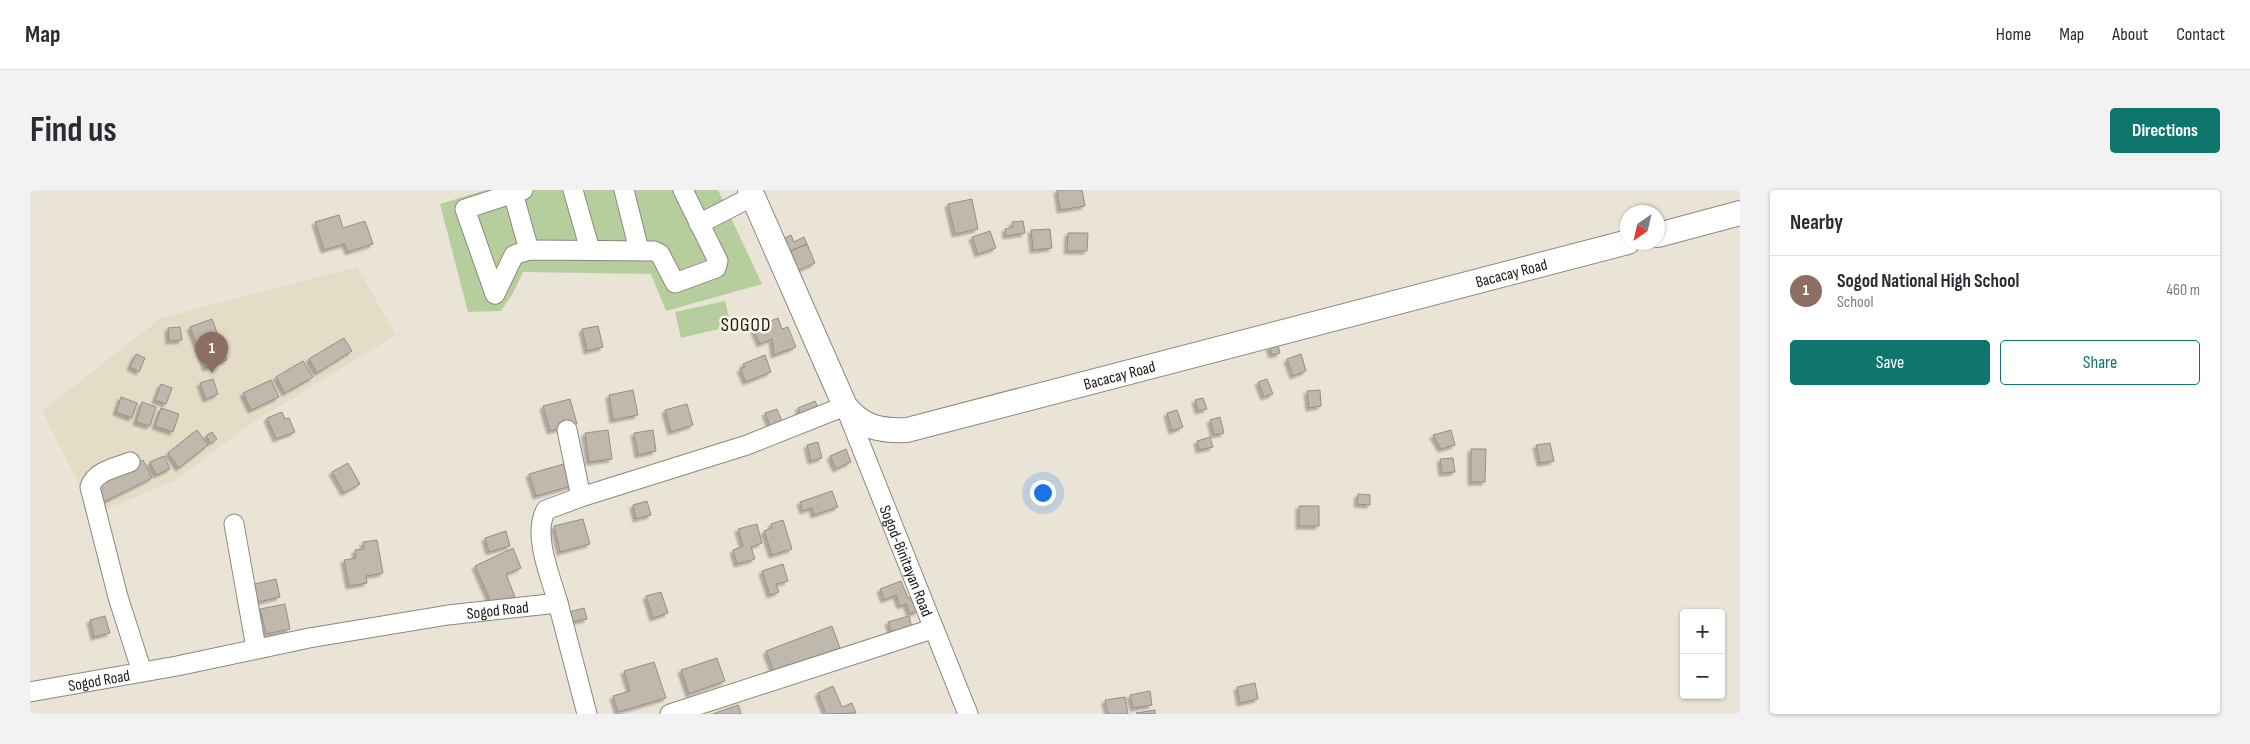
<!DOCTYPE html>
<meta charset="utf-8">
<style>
:root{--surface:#fff;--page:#f2f2f3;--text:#2b2b33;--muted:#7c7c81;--line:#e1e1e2;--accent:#0f766e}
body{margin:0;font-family:"Sofia Sans Condensed",sans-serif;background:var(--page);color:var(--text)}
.controls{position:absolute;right:15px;bottom:15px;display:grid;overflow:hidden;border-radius:5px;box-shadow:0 1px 4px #0004}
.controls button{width:45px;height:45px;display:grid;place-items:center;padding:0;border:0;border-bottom:1px solid var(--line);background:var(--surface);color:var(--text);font:25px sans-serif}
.compass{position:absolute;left:1590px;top:15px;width:45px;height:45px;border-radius:50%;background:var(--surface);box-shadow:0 1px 4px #0004;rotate:214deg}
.you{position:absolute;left:1012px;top:302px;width:18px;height:18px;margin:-12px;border:4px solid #fff;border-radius:50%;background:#1a73e8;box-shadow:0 0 0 8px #1a73e833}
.badge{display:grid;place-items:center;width:32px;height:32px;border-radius:50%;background:var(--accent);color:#fff;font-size:16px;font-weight:700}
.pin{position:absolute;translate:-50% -41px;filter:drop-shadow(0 1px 2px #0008)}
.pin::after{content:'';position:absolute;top:26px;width:18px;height:15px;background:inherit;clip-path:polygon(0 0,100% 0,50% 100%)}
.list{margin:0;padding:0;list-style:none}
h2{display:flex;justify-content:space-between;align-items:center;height:65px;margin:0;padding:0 20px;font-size:21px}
h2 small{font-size:16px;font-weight:400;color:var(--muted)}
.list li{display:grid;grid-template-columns:32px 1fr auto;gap:15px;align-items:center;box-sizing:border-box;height:70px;padding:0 20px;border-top:1px solid var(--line)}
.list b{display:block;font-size:19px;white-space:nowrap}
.list p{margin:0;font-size:16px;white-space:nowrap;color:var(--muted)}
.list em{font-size:16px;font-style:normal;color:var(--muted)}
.actions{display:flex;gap:10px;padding:15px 20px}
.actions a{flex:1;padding:11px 0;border:1px solid var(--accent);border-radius:5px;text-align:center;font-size:18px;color:var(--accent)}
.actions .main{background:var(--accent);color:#fff}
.map{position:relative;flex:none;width:1710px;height:524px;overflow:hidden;border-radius:5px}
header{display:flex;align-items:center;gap:30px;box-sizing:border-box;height:70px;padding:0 25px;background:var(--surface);border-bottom:1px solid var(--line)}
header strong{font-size:24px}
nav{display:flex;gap:28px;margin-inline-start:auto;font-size:18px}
.intro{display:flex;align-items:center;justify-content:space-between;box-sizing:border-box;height:120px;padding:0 30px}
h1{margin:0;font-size:35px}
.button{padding:12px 22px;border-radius:5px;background:var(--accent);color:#fff;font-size:18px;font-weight:700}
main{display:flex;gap:30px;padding:0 30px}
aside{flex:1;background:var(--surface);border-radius:5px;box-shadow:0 1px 4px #0004}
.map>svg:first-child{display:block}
</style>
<header>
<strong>Map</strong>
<nav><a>Home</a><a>Map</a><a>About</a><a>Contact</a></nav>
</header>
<div class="intro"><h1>Find us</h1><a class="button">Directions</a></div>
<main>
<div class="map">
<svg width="1710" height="524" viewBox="0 0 1710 524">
<defs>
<filter id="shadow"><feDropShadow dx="-3" dy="3" stdDeviation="1" flood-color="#0004"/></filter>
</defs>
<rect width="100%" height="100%" fill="#eae4d7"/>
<path fill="#e4dcc7" d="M327 77 366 145 222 233 144 291 64 324 12 221 131 128Z
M710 511 715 524H670Z"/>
<path fill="#b6ce9d" d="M456 0H688L732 94 636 121 621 84 493 82 483 103 471 121 438 122 410 14Z
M695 111 701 136 651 148 645 122Z"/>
<path fill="#c1b8ad" stroke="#978e84" filter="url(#shadow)" d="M1027 0H1052L1055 16 1030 20Z
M942 9 948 39 925 44 918 14Z
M309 25 313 38 335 31 343 54 318 62 315 54 294 60 285 32Z
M993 31 995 43 976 46 975 39 983 37 982 32Z
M1020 39 1022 58 1003 60 1001 40Z
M960 41 966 58 948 64 942 47Z
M1038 43H1058L1057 61H1037Z
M761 45 764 52 774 47 777 54 758 62 753 49Z
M777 54 785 73 765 82 756 63Z
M748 128 752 139 758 137 766 157 744 165 742 149 730 154 723 138Z
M182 129 197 170 176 178 160 137Z
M568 136 573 157 557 161 552 139Z
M150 137 152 150 139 151 138 138Z
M314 148 322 161 287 183 279 169Z
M1248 155 1250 163 1242 165 1239 157Z
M106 164 115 168 109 182 100 177Z
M1271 164 1276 181 1263 186 1257 169Z
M735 165 741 182 716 192 710 179 715 177 713 174Z
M273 171 283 187 255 203 246 187Z
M183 189 188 204 176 209 170 193Z
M1237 189 1243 204 1234 207 1228 192Z
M241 190 249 207 221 220 213 203Z
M131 194 142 198 136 214 125 210Z
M603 200 608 225 583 230 579 205Z
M1290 200 1291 216 1279 218 1277 201Z
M91 207 107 213 102 228 86 222Z
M1173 208 1177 219 1168 221 1165 210Z
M540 209 547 234 520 241 513 216Z
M785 211 790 222 773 229 768 218Z
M112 212 126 217 120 236 106 232Z
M657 214 663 235 641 242 635 220Z
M131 218 149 224 143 242 125 236Z
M747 219 754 236 742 240 735 223Z
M1147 220 1153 237 1142 241 1137 223Z
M252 222 255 229 259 228 265 242 246 249 237 228Z
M1190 227 1194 243 1184 245 1180 230Z
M167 240 178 255 149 278 138 263Z
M578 240 582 269 559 272 555 243Z
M623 240 626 261 608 265 604 243Z
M1421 240 1425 255 1411 259 1403 245Z
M182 242 187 249 181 253 176 246Z
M1180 247 1183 257 1169 260 1167 251Z
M788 252 792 268 781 271 777 255Z
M1520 253 1524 271 1510 273 1506 255Z
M816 259 821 272 806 279 800 266Z
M1441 259H1456L1455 292H1441Z
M134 266 140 279 126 285 120 272Z
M1423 268 1425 282 1412 283 1410 269Z
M113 270 122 288 74 312 65 294Z
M318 273 330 294 314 303 302 282Z
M537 273 544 295 506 306 499 284Z
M802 301 808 317 784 325 782 318 773 321 770 312Z
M1328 304 1340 305V315L1327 314Z
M617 311 621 325 606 329 603 315Z
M1269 316H1289V336H1269Z
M553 329 560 354 530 362 524 336Z
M753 330 762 359 742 365 734 341 742 338 741 334Z
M727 334 732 353 721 357 725 369 707 374 703 360 713 356 708 339Z
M476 341 480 356 459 362 455 348Z
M347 350 353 383 336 386 337 393 319 396 314 370 326 368 325 360 334 359 333 352Z
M483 358 491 378 476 384 485 407 461 412 445 376Z
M753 374 758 391 746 394 749 402 740 405 732 381Z
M246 389 250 407 228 412 224 394Z
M871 391 878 408 883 406 888 421 880 424 876 414 870 416 866 405 854 410 850 399Z
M631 402 638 423 623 428 616 406Z
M255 414 260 439 236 444 230 419Z
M554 418 557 429 538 433 535 423Z
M75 426 80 443 64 447 60 430Z
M879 426 882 438 862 444 858 432Z
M802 436 810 458 744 482 736 461Z
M687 468 695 491 659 504 651 480Z
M624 472 636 508 588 522 583 506 600 501 594 481Z
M1225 493 1228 509 1210 513 1207 497Z
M803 496 812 517 822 513 826 523 796 524 788 503Z
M1120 501 1122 515 1103 518 1100 505Z
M1095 507 1098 524H1078L1075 510Z
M708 515 711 524H683Z
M1125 520V524L1106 523Z"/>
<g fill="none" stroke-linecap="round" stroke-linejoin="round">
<defs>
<g id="minor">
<path d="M543 0 560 60"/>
<path d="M594 0 609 60"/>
<path d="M483 3 499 60"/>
<path d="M669 34 723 6"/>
<path d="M465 104 484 65 499 60 624 61 630 64 645 93 686 78 688 71 653 0"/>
<path d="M465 104 435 19 493 0"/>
<path d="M537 240 551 307"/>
<path d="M100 272C85 278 65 281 60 297L88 407 112 482"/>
<path d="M204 334 226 458"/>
<path d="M528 413 557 524"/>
<path id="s1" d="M0 502 147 476 279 448 418 425 528 413C521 388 502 344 516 320L551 307 717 255 815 216 938 524"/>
<path d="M640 524 902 439"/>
</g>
<g id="major">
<path id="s2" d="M720 0 815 216C833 238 850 241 877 240L1598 52"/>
<path d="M1628 45 1710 23"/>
</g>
</defs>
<use href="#minor" stroke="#8d887c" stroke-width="21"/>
<use href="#major" stroke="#8d887c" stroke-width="26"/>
<use href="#minor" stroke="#fff" stroke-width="19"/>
<use href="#major" stroke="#fff" stroke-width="24"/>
</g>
<g text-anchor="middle" stroke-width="5" stroke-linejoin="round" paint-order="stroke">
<g font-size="16" fill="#191713" stroke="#f7f2e4">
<text dy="6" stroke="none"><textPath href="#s2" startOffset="930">Bacacay Road</textPath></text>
<text dy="6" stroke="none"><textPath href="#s2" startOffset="525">Bacacay Road</textPath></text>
<text dy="6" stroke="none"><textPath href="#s1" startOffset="1115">Sogod-Binitayan Road</textPath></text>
<text dy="6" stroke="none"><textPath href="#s1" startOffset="475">Sogod Road</textPath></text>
<text dy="6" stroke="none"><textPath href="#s1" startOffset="70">Sogod Road</textPath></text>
</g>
<g font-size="19" letter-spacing="1" fill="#191713" stroke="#f7f2e4">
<text x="716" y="141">SOGOD</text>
</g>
</g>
</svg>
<div class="controls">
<button>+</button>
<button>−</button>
</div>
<svg class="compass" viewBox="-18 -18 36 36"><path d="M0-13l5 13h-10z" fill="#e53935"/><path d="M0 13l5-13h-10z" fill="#7c7c81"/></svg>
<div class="you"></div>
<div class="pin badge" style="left:182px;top:183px;background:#8d6e63">1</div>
</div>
<aside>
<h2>Nearby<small></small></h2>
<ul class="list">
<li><span class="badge" style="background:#8d6e63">1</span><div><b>Sogod National High School</b><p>School</p></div><em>460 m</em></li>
</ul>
<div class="actions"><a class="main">Save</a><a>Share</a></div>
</aside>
</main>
